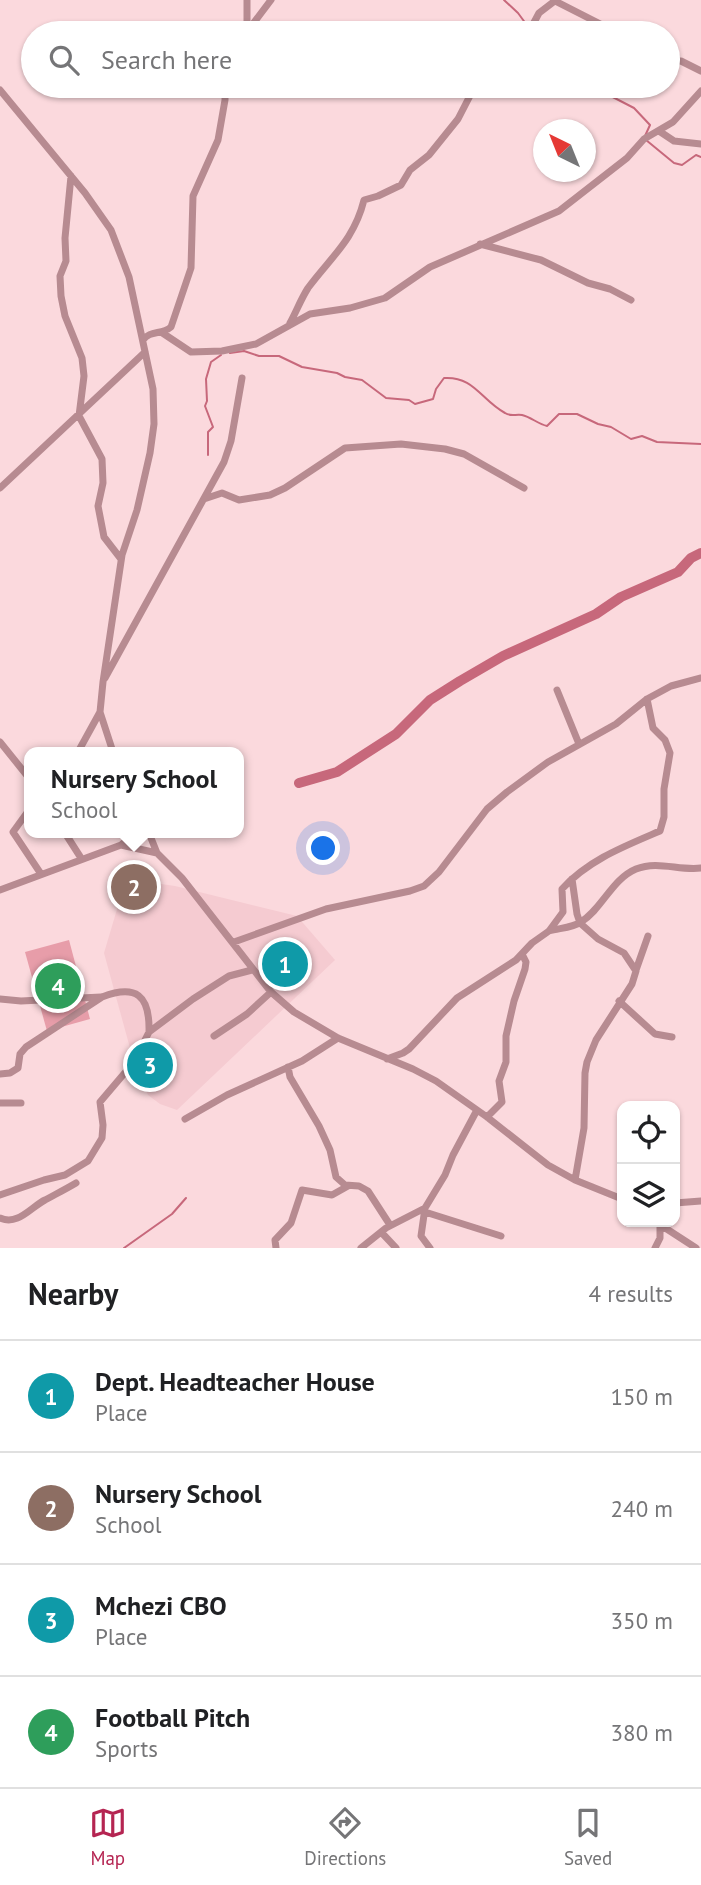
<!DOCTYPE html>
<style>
:root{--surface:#fff;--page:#f2f2f2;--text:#202124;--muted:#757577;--line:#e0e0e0;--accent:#b52552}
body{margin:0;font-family:"PT Sans",sans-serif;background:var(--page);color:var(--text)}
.controls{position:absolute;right:21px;bottom:21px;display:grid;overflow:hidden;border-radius:14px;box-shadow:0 2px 5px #0004}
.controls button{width:63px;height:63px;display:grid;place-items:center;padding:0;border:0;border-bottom:2px solid var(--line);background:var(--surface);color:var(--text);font:35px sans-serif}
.compass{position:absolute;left:533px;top:119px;width:63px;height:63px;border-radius:50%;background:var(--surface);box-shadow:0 2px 5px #0004;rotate:317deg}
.you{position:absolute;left:324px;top:849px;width:24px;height:24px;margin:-18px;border:5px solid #fff;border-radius:50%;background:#1a73e8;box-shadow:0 0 0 10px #1a73e833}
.badge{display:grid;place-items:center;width:46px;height:46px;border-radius:50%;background:var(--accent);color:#fff;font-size:23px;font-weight:700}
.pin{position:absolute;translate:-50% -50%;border:4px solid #fff;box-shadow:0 2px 7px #0006}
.popup{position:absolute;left:24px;top:747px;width:220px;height:91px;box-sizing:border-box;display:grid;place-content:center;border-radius:14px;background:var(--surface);filter:drop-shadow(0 2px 5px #0005);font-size:23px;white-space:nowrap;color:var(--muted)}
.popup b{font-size:26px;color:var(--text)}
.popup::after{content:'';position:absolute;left:50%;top:100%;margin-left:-14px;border:14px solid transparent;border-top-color:var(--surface)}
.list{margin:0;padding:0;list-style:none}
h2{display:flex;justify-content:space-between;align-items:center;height:91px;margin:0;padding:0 28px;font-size:30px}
h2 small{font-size:23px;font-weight:400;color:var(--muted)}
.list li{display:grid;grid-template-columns:46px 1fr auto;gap:21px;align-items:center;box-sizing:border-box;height:112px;padding:0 28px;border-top:2px solid var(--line)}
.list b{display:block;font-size:26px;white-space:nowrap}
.list p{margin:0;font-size:23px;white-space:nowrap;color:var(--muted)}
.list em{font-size:23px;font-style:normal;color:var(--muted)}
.icon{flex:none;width:38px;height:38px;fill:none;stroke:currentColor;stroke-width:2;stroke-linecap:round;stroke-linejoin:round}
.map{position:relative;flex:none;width:701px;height:1248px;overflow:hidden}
.search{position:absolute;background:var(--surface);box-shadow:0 2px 5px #0004;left:21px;right:21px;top:21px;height:77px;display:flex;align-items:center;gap:18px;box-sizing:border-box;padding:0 24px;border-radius:38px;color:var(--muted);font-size:26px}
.sheet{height:539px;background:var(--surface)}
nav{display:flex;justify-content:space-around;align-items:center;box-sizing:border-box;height:98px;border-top:2px solid var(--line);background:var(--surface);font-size:19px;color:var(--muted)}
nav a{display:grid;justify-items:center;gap:4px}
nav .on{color:var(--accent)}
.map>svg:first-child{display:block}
</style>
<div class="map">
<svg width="701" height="1248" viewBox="0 0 701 1248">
<rect width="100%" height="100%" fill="#fbd9dd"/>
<path fill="#f5cbd1" d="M126 879 175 886 297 916 335 960 177 1110 160 1104 148 1095 133 1059 104 953Z"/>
<path fill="#e79da9" d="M69 940 90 1019 47 1031 25 952Z"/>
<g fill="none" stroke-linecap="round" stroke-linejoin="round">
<path stroke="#c7687b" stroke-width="2" d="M504 0 518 13 529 28
M596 86 603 92 634 108 650 125 645 136
M646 140 674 163 682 165 696 155 701 157
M230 353 244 351 259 356H279L302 367 337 373 345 377 362 380 386 398 409 400 415 404 433 399 436 389 444 378C474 376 481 400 505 413 511 417 515 414 522 415 531 417 538 424 547 426L559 414H577L598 424 611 427 631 439 642 436 657 442 701 444
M208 455V432L213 427 205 406 207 401 206 379 211 362 221 355
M124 1248 172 1214 186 1198"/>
<path stroke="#c7687b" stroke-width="10" d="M299 783 337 772 396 734 430 700 460 681 503 656 596 614 621 597 678 572 691 558 701 553"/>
<path stroke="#b78b91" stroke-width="7" d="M555 1 618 33
M247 31V0
M246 33 271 0
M525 33 530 30 539 13 556 0
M668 61H681L701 71
M0 90 85 193 111 230 129 277 153 389 154 424 150 453 137 510 122 555 103 682 100 712 113 752
M659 131 674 141 701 144
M71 176 65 238 66 261 60 276 61 296 65 316 82 358 84 376 79 416 102 459 103 483 98 506 104 537 121 559
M480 244 541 260 588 283 610 289 631 300
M290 323C296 312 301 299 308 288 331 257 354 240 364 200L378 196 401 185 410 170 429 155 458 119 475 86
M161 332 191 352 222 351 256 344 310 314 350 308 385 298 430 267 559 211 627 158 644 139 673 122 701 91
M143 340C150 330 162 335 171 327L191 268 193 196 218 140 225 100V86
M0 488 145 352
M204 499 222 493 239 500 270 495 285 488 345 448 401 444 445 449 464 454 524 488
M105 678 224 462 231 441 242 378
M557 690 579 744
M0 742 29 778
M78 752 100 712
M29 810 13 832 41 874
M65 833 81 858
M149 833 157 853
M121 845 136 833
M572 879 577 914 580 923 598 939 624 953 636 971 632 984 596 1040 587 1062 585 1073 584 1128 575 1180
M0 890 121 845 157 853 182 878 271 992 294 1012 338 1038 413 1069 436 1081 487 1117 548 1165 575 1180 622 1199
M549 931C559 928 572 928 581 922 602 909 612 879 636 869 658 860 679 871 701 868
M234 942 326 909 410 891 424 886 439 872 487 809 507 792 548 762 616 724 647 699 671 686 701 678
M636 970 648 936
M0 999 21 1001 101 997
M619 1001 655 1034 672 1037
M214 1036 247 1014 271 992
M387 1059 403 1053 409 1049 457 998 516 960 532 943 549 931 563 912 562 889C588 860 625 846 660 831L664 817V789L670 753 665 740 653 728 647 699
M288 1067 290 1077 319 1126 330 1150 336 1177 345 1185 359 1186 368 1191 390 1225
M0 1074 10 1073 18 1068 20 1054 26 1047 102 997C136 984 150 995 149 1032
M0 1103H21
M487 1117 502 1102 499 1081 506 1062V1036L514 1001 525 969 526 962 522 954
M185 1119 227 1095 302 1061 338 1038
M0 1195 44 1180 65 1175 88 1161 102 1138 103 1125 100 1102 134 1062 149 1032 193 999 229 976 252 970
M675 1203 701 1201
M425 1208 421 1236 430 1248
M425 1212 501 1236
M0 1218C18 1226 31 1207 45 1200 56 1194 66 1189 76 1183
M656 1222 696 1248
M381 1232 396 1248
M276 1248 275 1240 291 1223 302 1190 332 1195 348 1186
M361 1248 386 1228 425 1208 445 1175 453 1155 477 1110
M655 1248 660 1238V1225"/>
</g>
</svg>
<div class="controls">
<button><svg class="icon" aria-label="locate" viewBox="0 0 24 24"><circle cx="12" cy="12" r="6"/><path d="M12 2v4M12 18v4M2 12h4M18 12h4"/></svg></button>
<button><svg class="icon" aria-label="layers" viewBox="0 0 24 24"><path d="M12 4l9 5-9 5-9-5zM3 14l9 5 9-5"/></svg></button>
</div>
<svg class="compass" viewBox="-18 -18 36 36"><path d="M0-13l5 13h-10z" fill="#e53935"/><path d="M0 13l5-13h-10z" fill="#757577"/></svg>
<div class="you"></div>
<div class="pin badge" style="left:285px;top:964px;background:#0f9aa8">1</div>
<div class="pin badge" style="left:134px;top:887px;background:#8d6e63">2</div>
<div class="popup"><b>Nursery School</b>School</div>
<div class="pin badge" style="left:150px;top:1065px;background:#0f9aa8">3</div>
<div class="pin badge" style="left:58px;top:986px;background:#2e9e5b">4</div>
<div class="search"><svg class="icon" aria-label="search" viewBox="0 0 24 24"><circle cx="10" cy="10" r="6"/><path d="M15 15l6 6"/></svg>Search here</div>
</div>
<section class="sheet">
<h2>Nearby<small>4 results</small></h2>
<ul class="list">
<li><span class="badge" style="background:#0f9aa8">1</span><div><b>Dept. Headteacher House</b><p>Place</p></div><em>150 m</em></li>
<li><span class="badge" style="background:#8d6e63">2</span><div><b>Nursery School</b><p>School</p></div><em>240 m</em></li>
<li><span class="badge" style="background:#0f9aa8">3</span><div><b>Mchezi CBO</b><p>Place</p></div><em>350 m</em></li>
<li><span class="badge" style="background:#2e9e5b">4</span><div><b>Football Pitch</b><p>Sports</p></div><em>380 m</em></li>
</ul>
</section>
<nav>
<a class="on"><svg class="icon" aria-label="map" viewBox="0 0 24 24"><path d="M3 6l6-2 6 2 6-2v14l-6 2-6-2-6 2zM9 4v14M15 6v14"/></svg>Map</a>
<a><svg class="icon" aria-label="directions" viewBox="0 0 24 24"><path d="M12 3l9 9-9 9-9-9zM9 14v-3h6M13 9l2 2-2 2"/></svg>Directions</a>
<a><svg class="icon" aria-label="saved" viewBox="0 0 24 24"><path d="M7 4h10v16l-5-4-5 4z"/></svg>Saved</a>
</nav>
